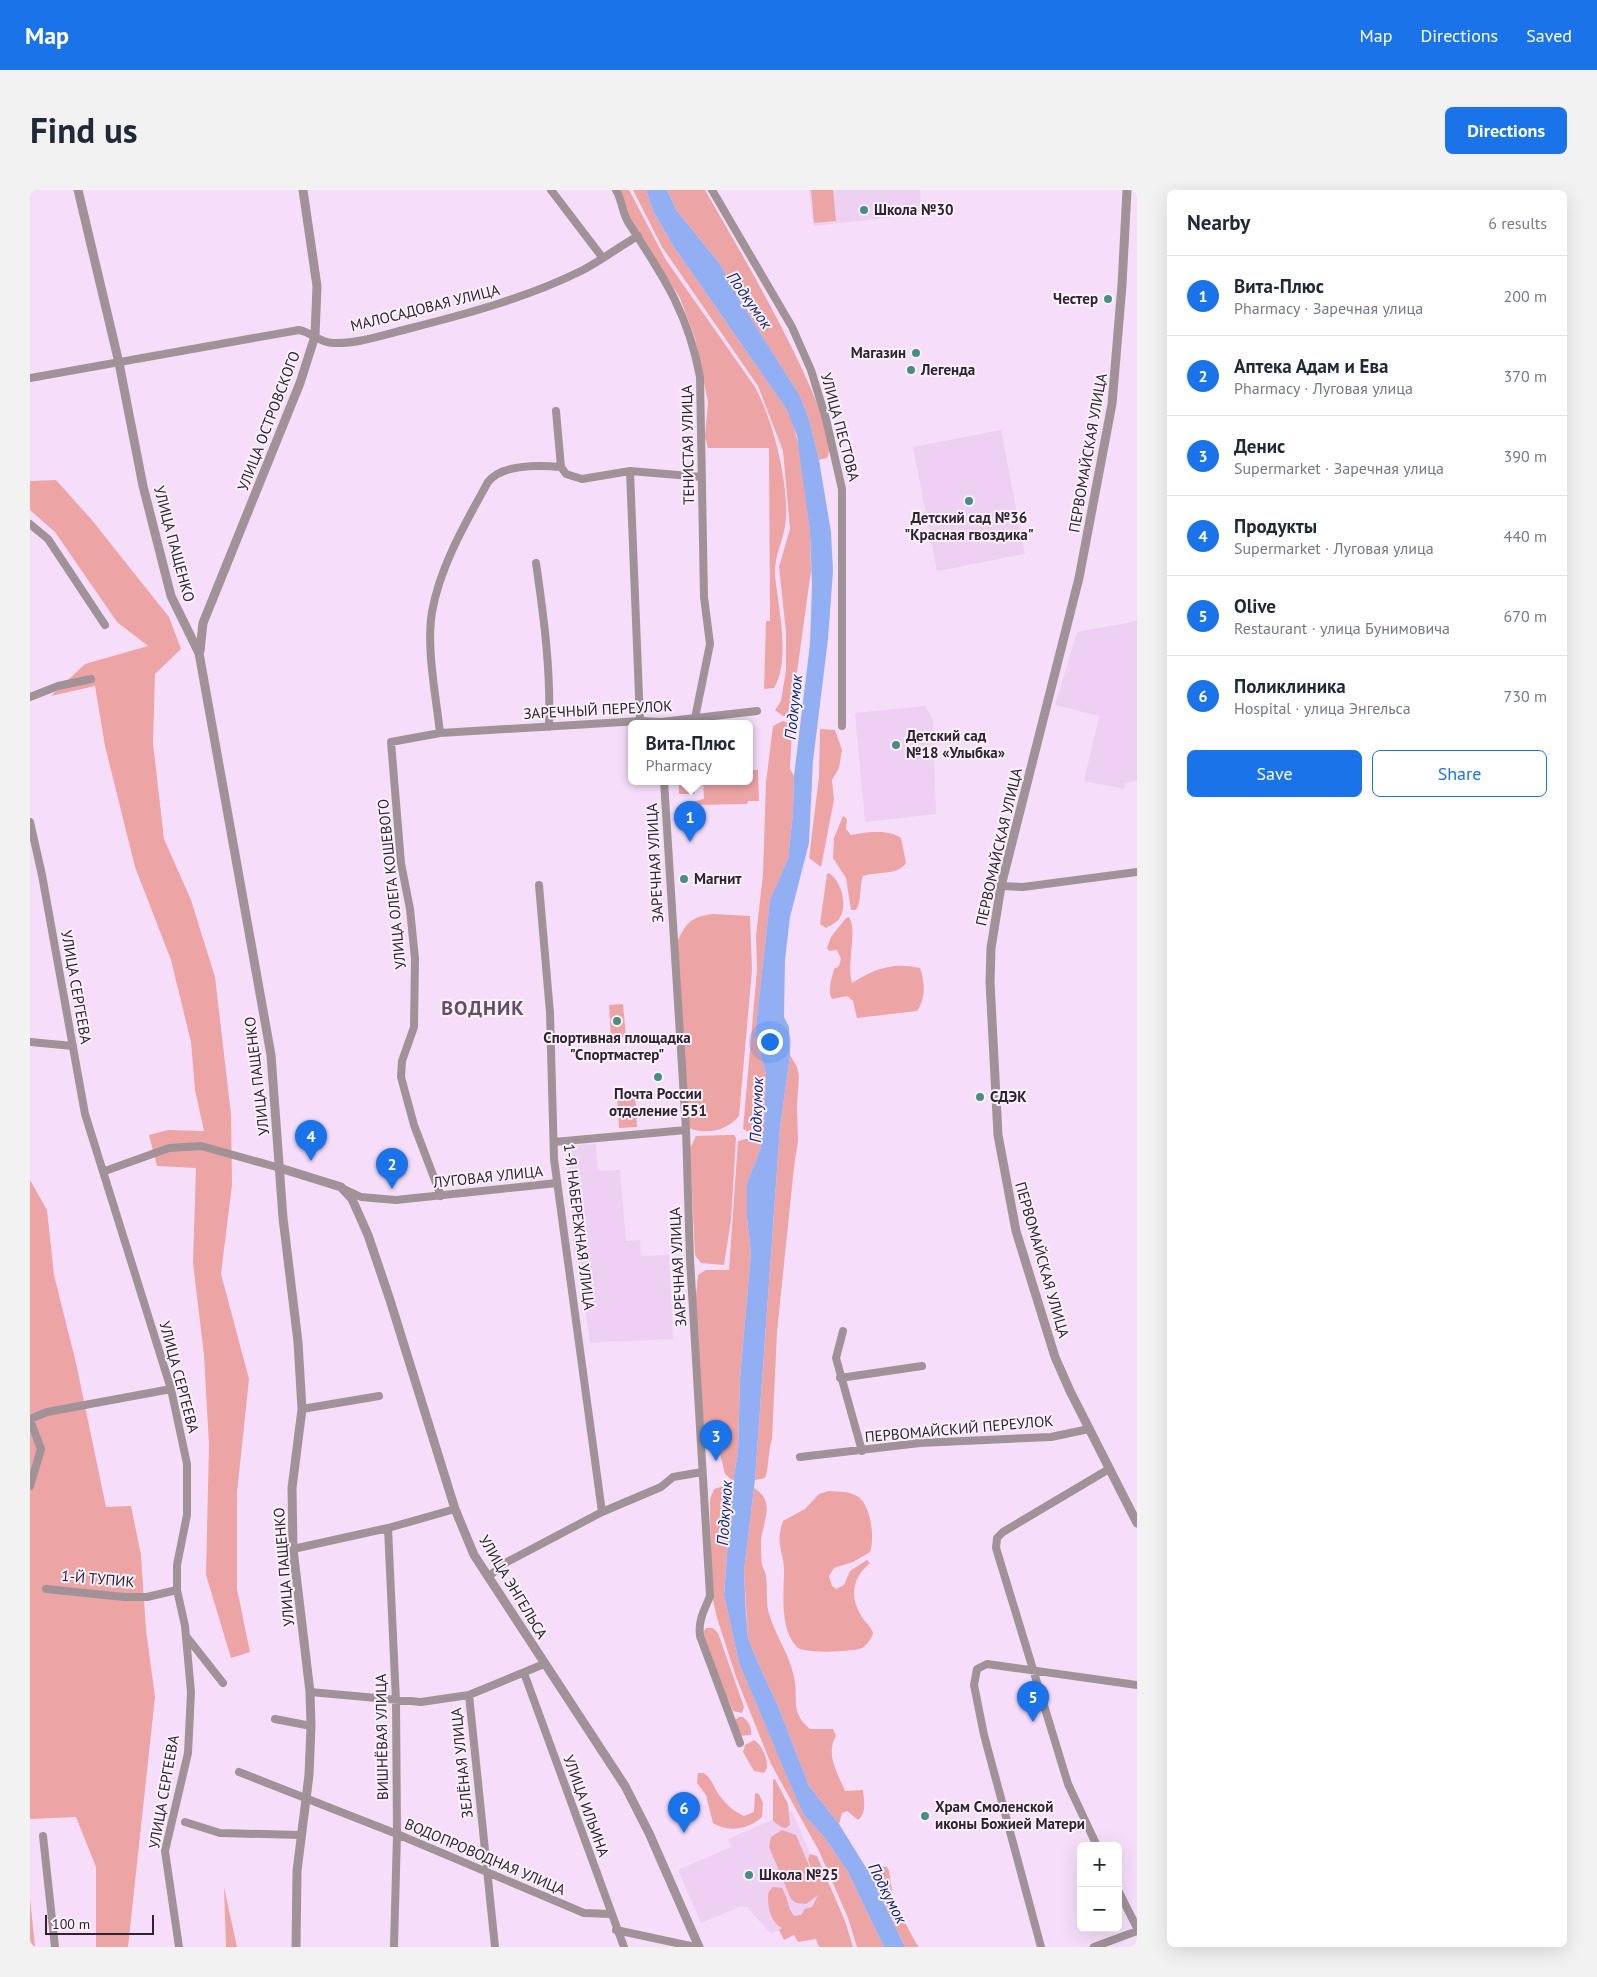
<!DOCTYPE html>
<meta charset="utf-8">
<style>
:root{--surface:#fff;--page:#f2f2f3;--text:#1f2937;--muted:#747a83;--line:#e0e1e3;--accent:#1a73e8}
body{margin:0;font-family:"PT Sans",sans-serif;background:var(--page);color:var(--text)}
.controls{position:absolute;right:15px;bottom:15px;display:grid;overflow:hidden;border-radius:8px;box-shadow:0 5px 20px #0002}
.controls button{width:45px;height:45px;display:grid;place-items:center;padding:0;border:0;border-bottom:1px solid var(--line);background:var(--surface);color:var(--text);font:25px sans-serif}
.scale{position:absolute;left:15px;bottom:12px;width:109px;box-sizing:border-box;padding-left:5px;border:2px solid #2e242f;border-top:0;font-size:14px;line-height:18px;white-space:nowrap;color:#2e242f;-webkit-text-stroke:4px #fbf1fc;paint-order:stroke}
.you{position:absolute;left:739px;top:851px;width:18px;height:18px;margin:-12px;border:4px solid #fff;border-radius:50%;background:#1a73e8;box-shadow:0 0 0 8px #1a73e833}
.badge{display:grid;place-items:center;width:32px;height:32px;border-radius:50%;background:var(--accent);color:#fff;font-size:16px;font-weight:700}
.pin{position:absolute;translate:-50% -41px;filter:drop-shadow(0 1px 2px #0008)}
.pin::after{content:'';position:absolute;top:26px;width:18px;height:15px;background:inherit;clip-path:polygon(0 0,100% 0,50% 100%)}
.popup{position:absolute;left:598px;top:530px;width:125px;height:65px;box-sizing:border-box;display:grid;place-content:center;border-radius:8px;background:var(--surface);filter:drop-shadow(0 1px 4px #0005);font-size:16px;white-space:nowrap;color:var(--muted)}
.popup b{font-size:19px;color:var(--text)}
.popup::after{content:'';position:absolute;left:50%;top:100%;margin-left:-10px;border:10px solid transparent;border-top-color:var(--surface)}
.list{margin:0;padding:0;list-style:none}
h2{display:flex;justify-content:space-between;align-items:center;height:65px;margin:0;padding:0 20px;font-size:21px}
h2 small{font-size:16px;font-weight:400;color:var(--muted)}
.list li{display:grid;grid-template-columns:32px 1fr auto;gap:15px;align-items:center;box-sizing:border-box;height:80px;padding:0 20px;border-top:1px solid var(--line)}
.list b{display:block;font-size:19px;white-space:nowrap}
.list p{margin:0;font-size:16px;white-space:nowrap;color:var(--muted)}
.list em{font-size:16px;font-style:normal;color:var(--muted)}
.actions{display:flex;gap:10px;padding:15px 20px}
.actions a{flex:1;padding:11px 0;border:1px solid var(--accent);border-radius:8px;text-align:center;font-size:18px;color:var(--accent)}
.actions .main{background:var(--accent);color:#fff}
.map{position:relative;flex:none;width:1107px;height:1757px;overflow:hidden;border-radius:8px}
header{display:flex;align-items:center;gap:30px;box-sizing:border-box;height:70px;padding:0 25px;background:var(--accent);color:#fff}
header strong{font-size:24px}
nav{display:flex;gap:28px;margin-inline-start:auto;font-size:18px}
.intro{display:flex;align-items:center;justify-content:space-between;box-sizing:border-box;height:120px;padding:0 30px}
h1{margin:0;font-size:35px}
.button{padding:12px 22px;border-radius:8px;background:var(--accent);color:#fff;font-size:18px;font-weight:700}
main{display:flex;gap:30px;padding:0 30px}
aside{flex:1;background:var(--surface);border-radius:8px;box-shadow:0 5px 20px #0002}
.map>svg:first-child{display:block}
</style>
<header>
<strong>Map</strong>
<nav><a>Map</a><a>Directions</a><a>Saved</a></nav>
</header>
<div class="intro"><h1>Find us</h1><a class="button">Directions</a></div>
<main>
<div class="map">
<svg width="1107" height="1757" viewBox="0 0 1107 1757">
<rect width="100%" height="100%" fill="#f6defa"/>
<path fill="#eed0f2" d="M779 0H890L891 15 883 25 783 36Z
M971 240 995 364 907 381 883 257Z
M1107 431V591L1095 593 1094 599 1054 591 1069 526 1025 515 1047 442Z
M895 516 903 531 906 624 835 632 825 523Z
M566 954 568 981 590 980 596 1051 610 1050 611 1066 639 1065 643 1149 560 1153 550 1081 544 1062 538 956Z
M762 1621 802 1715 741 1744 717 1717 711 1716 671 1733 648 1680 701 1657 698 1649Z"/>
<path fill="#eda4a5" d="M589 0H599L636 70 725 197C743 229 761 300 755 337 752 353 744 368 745 385 748 416 761 470 744 498L734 499 736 431H740L739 258H678L675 247 678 212 665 148 650 108 596 24Z
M603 0H616L623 21 644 57 757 220 763 234 770 261 780 342 781 381 761 525 753 526 745 520 751 511 756 480V442L749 377 760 339 753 261 728 196 632 57Z
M637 0H675C696 37 816 237 797 268L789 270 779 229 770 206 712 114 690 74 647 21Z
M781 0H803L806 31 784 33Z
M26 290 61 329 139 427 151 459 125 484 123 553 134 649 161 710 185 787 201 924 202 995 191 1084 219 1189 207 1303V1399L220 1462 201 1468 176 1385 179 1255 174 1165 163 1073 166 978 127 976 119 945 138 940 174 941 165 900 161 852 141 770 105 677 75 556 65 496 21 506 55 474 118 456 87 432 25 342 0 320V291Z
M753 531 762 535V540L760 579 764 586 763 623 758 669 740 711 725 845 736 884 734 936 730 960 717 993V1029L721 1063 710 1188 708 1262 703 1291 695 1284 686 1247 672 1245 665 1116 668 1085 676 1080H699L708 951 720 948V943L713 939 727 780 726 746 733 684 736 592 743 536Z
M790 539 805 540 812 560 809 578 802 590 804 610 791 677 779 668 789 587Z
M719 580H728L729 611H718L717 614 661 615V612L674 609 673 591H719Z
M649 591H665V604H649Z
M813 626 817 629 816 639 821 645C835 642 859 639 871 648L876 673C868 686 847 681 833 686 829 697 832 711 826 720H821L816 688 803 668 804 648Z
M799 683C811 690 820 719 807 731 804 734 799 736 796 738L790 734 797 684Z
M683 724 720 726 722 780 709 926C697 941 676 945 659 938L647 753C656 732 661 727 683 724Z
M819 727C828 741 816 773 822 793 845 779 862 772 890 778 895 792 896 809 887 821L827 828 823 811 817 806 802 809C797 801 802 788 804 779L809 776 811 769 807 760 799 761 797 758 801 747 816 728Z
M593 814 596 847 581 848 579 815Z
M760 865 767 877 769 886 767 916 768 951 764 977 747 1142 742 1249C738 1261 739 1279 735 1288L725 1290 750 938Z
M605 903 607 937 589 938 587 904Z
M696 945H704L706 948 701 1030 694 1075 671 1073 665 1065 660 959 666 946Z
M0 990 17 1020 24 1085 46 1173 76 1317 101 1316 111 1365 116 1440 125 1507 98 1757H66V1677L46 1627 0 1629Z
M694 1296 702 1297 694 1405 709 1473 773 1624 795 1648 818 1682 854 1757H827L818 1728 789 1661 741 1574 706 1487 687 1428 681 1401 680 1309 684 1299Z
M724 1298C747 1312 732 1332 731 1352 731 1359 731 1368 732 1375 733 1379 736 1382 736 1386 738 1400 735 1413 740 1427 747 1448 760 1466 764 1487 769 1510 759 1521 780 1539H803L806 1546C795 1564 808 1584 815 1601L833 1600C834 1610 837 1623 828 1630L817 1621 812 1623 809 1634 779 1596 748 1516 729 1475 718 1448 714 1381Z
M799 1301C809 1302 819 1301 827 1306 841 1314 845 1348 840 1362L823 1372 804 1378 799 1386 802 1396 806 1399 814 1395 820 1381 837 1370 840 1373C821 1389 819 1409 834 1430 838 1435 841 1437 843 1443 842 1448 837 1455 832 1458 823 1462 773 1464 767 1457 749 1438 754 1404 754 1379 753 1358 745 1355 753 1331L775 1319 789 1304Z
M676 1438H683L688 1443 714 1517 712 1523 703 1521 673 1452V1442Z
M709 1527H713C719 1532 722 1538 721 1545L709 1546 705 1530Z
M724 1550C732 1555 738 1569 737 1578L734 1583 724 1581 713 1562 715 1555Z
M673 1583C681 1586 684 1598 689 1605 697 1615 703 1621 714 1626L724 1622 725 1603 729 1604 733 1613 732 1627C719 1639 699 1643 683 1633L676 1605 667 1593 668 1583Z
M745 1589 758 1614 760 1635 756 1638 751 1637 743 1631V1590Z
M752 1640 766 1645 788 1697 778 1669 780 1664 787 1666 815 1731 823 1757H789L786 1749 768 1752 764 1745 754 1750 749 1740 752 1738C740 1733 736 1712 739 1701L743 1697 752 1698C758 1707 757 1717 764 1726L771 1725 775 1719 782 1717 788 1705 776 1714 766 1713 761 1709 739 1657 741 1647Z
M847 1676 857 1677 859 1681 865 1720C874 1725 881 1747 889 1757H875L840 1684Z
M194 1697 207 1757H196Z
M0 1708 5 1757H0Z"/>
<path fill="#93aff4" d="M616 0H637L647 21 690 74 712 114 770 206 779 229 789 270 801 342 803 381 798 449 783 571 779 653 760 727 755 770 754 827 759 837 760 865 750 938 725 1290 714 1381 716 1424 718 1448 729 1475 748 1516 779 1596 809 1634 840 1684 875 1757H854L818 1682 795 1648 773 1624 763 1601 709 1473 694 1405 702 1297 708 1262 710 1188 721 1063 717 1029V993L730 960 734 936 736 884 725 845 740 710 758 669 763 623 764 586 780 454 782 395 780 342 767 246 757 220 644 57 623 21Z"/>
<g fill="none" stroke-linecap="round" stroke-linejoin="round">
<path stroke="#a19298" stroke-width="8" d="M521 0 572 67
M586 0C592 10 592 22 598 32 633 86 658 122 670 187L674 407 680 454 665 528
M682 0 762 137 781 180 796 229 812 299V536
M0 188 269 140C281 142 290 153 303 153 328 154 357 144 381 138 440 123 499 107 553 80 572 70 590 56 608 46
M526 221 531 277
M600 281 610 531
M0 334 18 349 75 435
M506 373C514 428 521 481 519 537
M0 507 28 496 61 489
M410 543 610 531 631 532 727 521
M634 591 656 940 660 1069 680 1406C674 1421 668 1430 670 1446L710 1553
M0 632 12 685 55 924 141 1199 157 1274V1325L147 1375V1400L155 1436 161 1502 158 1563 135 1661 149 1757
M509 695 520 823 524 969 572 1322
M971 696 993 697 1107 682
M0 852 43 856
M524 952 656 940
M75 981 139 958 171 956 250 978
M314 999 331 1007 366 1010 527 993
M411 1006 384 935 371 887 372 871 384 837 385 769 380 719 371 673 361 552 410 543C406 506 396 458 402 422 410 376 436 332 458 292 472 274 509 275 531 277L536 284 552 289 600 281 672 287
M813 1141 806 1168 832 1261
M810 1188 892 1176
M272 1219 349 1206
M0 1229 17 1222 141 1199
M0 1230 11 1259 0 1296
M770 1267 890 1253 1021 1247 1059 1239
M358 1338 366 1511 367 1644 364 1757
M263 1359 358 1338 425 1319
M458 1387 475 1373 572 1322 631 1297 643 1287 672 1282
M16 1399 94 1407H117L147 1400
M156 1446 193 1493
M494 1483 594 1757
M280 1502 391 1512 439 1505 514 1474
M439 1505 465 1757
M245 1529 281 1536
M209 1582 367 1644 554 1723 580 1724
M155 1632 190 1643 271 1645
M13 1646 25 1757
M1067 1656 1038 1594 966 1358 967 1348 973 1342 1079 1279
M1088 1700 1107 1738
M586 1740 665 1757
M1011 1757 954 1545 944 1495 947 1479 957 1474 1107 1495
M1064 1757 1107 1741"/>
<path stroke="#a19298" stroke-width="9" d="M48 0 89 173 113 296 141 406 169 463 241 865 253 1028 268 1152 272 1219 262 1298 263 1359 280 1502 281 1536 279 1585 267 1681 266 1757
M1097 0 1092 95 1082 214 1049 388 971 696 961 758 960 792 968 945 986 1041 1025 1167 1040 1201 1107 1333
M170 461 173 433 270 193 285 146 287 96 273 0
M250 978 311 997 322 1009 338 1045 360 1110 425 1319 444 1365 595 1596 619 1643 669 1757"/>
</g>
<g fill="#488d83" stroke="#fbf1fc" stroke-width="2">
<circle cx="834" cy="20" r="5"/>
<circle cx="1078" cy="109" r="5"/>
<circle cx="886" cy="163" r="5"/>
<circle cx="881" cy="180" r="5"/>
<circle cx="939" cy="311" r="5"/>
<circle cx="866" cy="555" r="5"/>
<circle cx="654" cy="689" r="5"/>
<circle cx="587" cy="831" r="5"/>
<circle cx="628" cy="887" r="5"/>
<circle cx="950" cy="907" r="5"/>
<circle cx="895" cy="1626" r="5"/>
<circle cx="719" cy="1685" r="5"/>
</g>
<g text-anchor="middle" stroke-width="4" stroke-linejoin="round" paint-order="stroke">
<g font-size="15" font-weight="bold" fill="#2e242f" stroke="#fbf1fc" text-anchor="start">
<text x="844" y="25">Школа №30</text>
<text x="1068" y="114" text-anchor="end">Честер</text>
<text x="876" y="168" text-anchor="end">Магазин</text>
<text x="891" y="185">Легенда</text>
<text x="939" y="333" text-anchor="middle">Детский сад №36<tspan x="939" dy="17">"Красная гвоздика"</tspan></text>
<text x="876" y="551">Детский сад<tspan x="876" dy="17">№18 «Улыбка»</tspan></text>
<text x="664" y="694">Магнит</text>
<text x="587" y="853" text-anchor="middle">Спортивная площадка<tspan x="587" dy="17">"Спортмастер"</tspan></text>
<text x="628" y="909" text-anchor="middle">Почта России<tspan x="628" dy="17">отделение 551</tspan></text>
<text x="960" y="912">СДЭК</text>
<text x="905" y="1622">Храм Смоленской<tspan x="905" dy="17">иконы Божией Матери</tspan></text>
<text x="729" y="1690">Школа №25</text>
</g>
<g font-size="15" fill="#2e242f" stroke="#fbf1fc">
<text transform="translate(395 118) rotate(-14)" y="5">МАЛОСАДОВАЯ УЛИЦА</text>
<text transform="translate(239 231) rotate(-69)" y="5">УЛИЦА ОСТРОВСКОГО</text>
<text transform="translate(810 237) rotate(75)" y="5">УЛИЦА ПЕСТОВА</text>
<text transform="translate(658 255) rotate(-91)" y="5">ТЕНИСТАЯ УЛИЦА</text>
<text transform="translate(1058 263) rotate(-80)" y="5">ПЕРВОМАЙСКАЯ УЛИЦА</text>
<text transform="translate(144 354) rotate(75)" y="5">УЛИЦА ПАЩЕНКО</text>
<text transform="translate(568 520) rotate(-3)" y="5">ЗАРЕЧНЫЙ ПЕРЕУЛОК</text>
<text transform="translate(969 657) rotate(-77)" y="5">ПЕРВОМАЙСКАЯ УЛИЦА</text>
<text transform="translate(625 673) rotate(-93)" y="5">ЗАРЕЧНАЯ УЛИЦА</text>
<text transform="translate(362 694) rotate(-96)" y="5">УЛИЦА ОЛЕГА КОШЕВОГО</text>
<text transform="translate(46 797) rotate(80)" y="5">УЛИЦА СЕРГЕЕВА</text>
<text transform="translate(227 886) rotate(-97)" y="5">УЛИЦА ПАЩЕНКО</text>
<text transform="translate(458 987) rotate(-6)" y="5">ЛУГОВАЯ УЛИЦА</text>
<text transform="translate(549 1037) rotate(83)" y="5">1-Я НАБЕРЕЖНАЯ УЛИЦА</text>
<text transform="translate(1012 1070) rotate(74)" y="5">ПЕРВОМАЙСКАЯ УЛИЦА</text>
<text transform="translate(648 1077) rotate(-93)" y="5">ЗАРЕЧНАЯ УЛИЦА</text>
<text transform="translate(149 1187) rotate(75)" y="5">УЛИЦА СЕРГЕЕВА</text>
<text transform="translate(929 1239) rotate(-5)" y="5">ПЕРВОМАЙСКИЙ ПЕРЕУЛОК</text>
<text transform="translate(254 1377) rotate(-95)" y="5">УЛИЦА ПАЩЕНКО</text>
<text transform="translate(68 1389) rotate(5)" y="5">1-Й ТУПИК</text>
<text transform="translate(483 1397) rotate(59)" y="5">УЛИЦА ЭНГЕЛЬСА</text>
<text transform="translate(352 1547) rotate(-91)" y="5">ВИШНЁВАЯ УЛИЦА</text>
<text transform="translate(432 1573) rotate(-96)" y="5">ЗЕЛЁНАЯ УЛИЦА</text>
<text transform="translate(134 1602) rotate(-80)" y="5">УЛИЦА СЕРГЕЕВА</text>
<text transform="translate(556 1616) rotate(70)" y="5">УЛИЦА ИЛЬИНА</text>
<text transform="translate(455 1667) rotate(23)" y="5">ВОДОПРОВОДНАЯ УЛИЦА</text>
</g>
<g font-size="16" font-style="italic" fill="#122673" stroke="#fbf1fc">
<text transform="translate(720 110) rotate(55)" y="6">Подкумок</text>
<text transform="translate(763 517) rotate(-84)" y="6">Подкумок</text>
<text transform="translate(726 920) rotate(-88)" y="6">Подкумок</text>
<text transform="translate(694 1323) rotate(-86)" y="6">Подкумок</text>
<text transform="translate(858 1703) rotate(63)" y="6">Подкумок</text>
</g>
<g font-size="20" font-weight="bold" letter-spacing="1" fill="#634e66" stroke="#fbf1fc">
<text x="453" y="825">ВОДНИК</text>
</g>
</g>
</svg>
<div class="controls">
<button>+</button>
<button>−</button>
</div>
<div class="scale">100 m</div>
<div class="you"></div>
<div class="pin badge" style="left:660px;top:652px">1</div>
<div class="popup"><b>Вита-Плюс</b>Pharmacy</div>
<div class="pin badge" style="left:362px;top:999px">2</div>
<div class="pin badge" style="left:686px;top:1271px">3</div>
<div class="pin badge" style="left:281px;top:971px">4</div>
<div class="pin badge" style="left:1003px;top:1532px">5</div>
<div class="pin badge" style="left:654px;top:1643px">6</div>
</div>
<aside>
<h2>Nearby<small>6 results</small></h2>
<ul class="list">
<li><span class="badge">1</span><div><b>Вита-Плюс</b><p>Pharmacy · Заречная улица</p></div><em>200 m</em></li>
<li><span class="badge">2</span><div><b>Аптека Адам и Ева</b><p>Pharmacy · Луговая улица</p></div><em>370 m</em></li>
<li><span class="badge">3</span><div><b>Денис</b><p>Supermarket · Заречная улица</p></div><em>390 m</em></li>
<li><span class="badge">4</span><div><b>Продукты</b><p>Supermarket · Луговая улица</p></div><em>440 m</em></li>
<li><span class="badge">5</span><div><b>Olive</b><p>Restaurant · улица Бунимовича</p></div><em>670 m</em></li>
<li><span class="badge">6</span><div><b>Поликлиника</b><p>Hospital · улица Энгельса</p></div><em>730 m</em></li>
</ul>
<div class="actions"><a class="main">Save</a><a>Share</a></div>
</aside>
</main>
